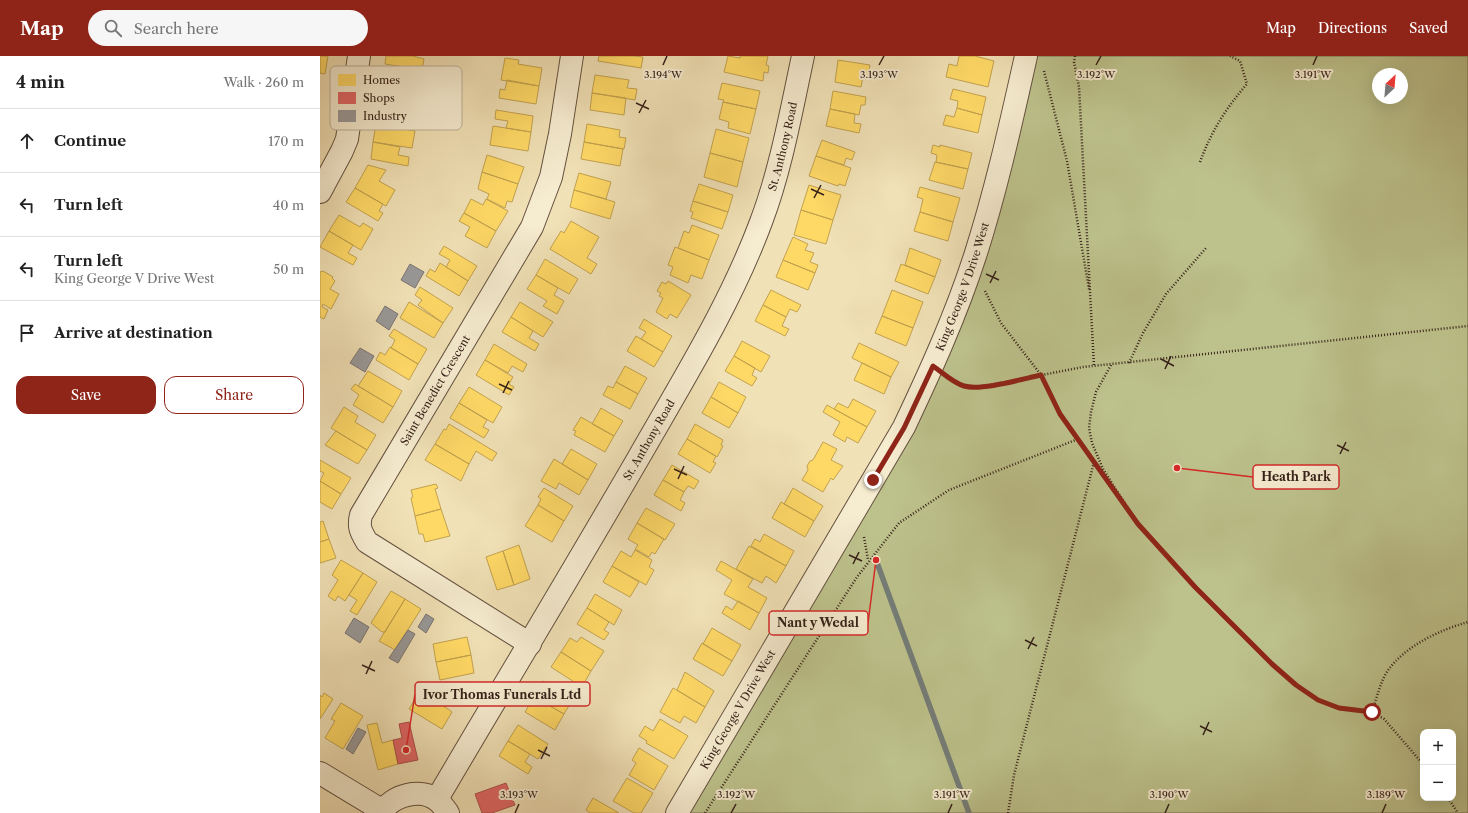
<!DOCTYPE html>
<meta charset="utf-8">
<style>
:root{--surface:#fff;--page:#f6f6f6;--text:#222;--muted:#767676;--line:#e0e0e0;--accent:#8f2418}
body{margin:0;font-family:"Libre Caslon Text",serif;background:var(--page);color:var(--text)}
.controls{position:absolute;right:12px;bottom:12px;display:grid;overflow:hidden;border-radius:8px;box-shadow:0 4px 16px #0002}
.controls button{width:36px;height:36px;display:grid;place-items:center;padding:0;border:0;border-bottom:1px solid var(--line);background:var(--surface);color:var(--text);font:20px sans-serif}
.compass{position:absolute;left:1052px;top:12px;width:36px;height:36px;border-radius:50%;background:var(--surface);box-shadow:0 4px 16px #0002;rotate:26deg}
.stop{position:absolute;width:12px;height:12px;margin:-9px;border:3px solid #8f2418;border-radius:50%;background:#fff}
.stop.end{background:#8f2418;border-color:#fff;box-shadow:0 1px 4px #0008}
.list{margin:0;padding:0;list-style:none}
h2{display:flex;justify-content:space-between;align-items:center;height:52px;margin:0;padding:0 16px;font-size:17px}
h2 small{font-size:13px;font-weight:400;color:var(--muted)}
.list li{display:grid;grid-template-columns:26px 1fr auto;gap:12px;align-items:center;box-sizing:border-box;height:64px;padding:0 16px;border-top:1px solid var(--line)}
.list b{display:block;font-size:15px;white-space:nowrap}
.list p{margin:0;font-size:13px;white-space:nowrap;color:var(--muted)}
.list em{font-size:13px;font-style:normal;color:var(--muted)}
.actions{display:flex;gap:8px;padding:12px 16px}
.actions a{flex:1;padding:9px 0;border:1px solid var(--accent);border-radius:12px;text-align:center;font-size:14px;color:var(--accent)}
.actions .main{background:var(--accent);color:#fff}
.icon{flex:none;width:22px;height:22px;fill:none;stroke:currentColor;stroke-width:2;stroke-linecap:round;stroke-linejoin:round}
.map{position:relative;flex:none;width:1148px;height:757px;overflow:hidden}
header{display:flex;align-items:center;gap:24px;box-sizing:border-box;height:56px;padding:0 20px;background:var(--accent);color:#fff}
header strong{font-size:19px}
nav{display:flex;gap:22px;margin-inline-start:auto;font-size:14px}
.search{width:280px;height:36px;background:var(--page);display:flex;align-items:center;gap:10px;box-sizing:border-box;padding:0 14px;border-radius:22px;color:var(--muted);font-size:15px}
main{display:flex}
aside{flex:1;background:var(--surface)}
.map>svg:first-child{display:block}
</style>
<header>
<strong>Map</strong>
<div class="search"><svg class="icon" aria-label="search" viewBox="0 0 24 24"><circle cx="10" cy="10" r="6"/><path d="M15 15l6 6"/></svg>Search here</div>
<nav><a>Map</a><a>Directions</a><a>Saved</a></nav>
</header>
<main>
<aside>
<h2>4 min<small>Walk · 260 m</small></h2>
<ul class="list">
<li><svg class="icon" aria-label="ahead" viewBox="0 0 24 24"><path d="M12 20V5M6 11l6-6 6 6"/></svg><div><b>Continue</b></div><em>170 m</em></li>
<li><svg class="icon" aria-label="left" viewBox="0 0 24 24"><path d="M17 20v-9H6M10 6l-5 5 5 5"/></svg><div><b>Turn left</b></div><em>40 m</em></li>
<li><svg class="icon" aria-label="left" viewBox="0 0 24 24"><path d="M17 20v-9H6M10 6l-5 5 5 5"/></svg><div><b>Turn left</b><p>King George V Drive West</p></div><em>50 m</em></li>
<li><svg class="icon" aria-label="arrive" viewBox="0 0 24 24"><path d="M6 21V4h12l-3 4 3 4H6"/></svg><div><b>Arrive at destination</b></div></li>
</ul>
<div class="actions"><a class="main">Save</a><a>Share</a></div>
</aside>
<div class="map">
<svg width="1148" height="757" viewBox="0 0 1148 757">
<rect width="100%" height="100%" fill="#f1e1b6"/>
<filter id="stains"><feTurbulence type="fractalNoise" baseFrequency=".005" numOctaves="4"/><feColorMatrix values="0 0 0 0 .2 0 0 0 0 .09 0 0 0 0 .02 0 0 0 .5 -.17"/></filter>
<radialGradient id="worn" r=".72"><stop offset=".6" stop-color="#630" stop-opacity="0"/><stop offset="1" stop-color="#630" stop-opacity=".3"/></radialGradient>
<path fill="#bdc28c" stroke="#797252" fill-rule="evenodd" d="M711 0H1148V757H364L586 378ZM1058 18H1082V42H1058ZM1103 676H1133V742H1103Z"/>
<path fill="#ffd966" stroke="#c2a24f" d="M0 0H8L5 18 0 17Z
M66 0H93L104 3 102 14 65 8Z
M279 0H313L323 1 321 12 278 5Z
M408 0 420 2V0H448L446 9 449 10 448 17 444 16 443 25 404 16Z
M639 0H655L674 5 668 31 626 21 629 8 637 10Z
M185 2 199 4 198 8 222 12 219 30 181 24Z
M518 4 550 9 548 21 543 20 541 31 515 26Z
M275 19 309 24 307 32 317 33 315 44 272 37Z
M187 24 219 30 216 48 179 42 180 33 185 34Z
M402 27 440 35 436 53 403 46 404 44 398 43Z
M633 33 666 41 662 59 637 52 638 45 630 43Z
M513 35 546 41 545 49H541L539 59 510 53Z
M272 37 306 42 304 59 270 54Z
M403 46 436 53 430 78 408 72 409 66 399 63Z
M637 52 662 59 658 77 623 69 626 59 634 61Z
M510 53 535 58 534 67 541 68 539 77 506 70Z
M176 54 213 60 211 76 186 72 188 65 175 63Z
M56 68 95 75 92 92 53 86Z
M267 68 300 74 299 81 306 82 304 93 264 86Z
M173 70 211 76 208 95 170 89Z
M396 73 429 82 423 106 390 97Z
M502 84 535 96 532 104 526 102 524 109 496 100Z
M53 86 80 91 78 99 89 101 88 110 51 103Z
M264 86 303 93 300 110 261 103Z
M613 89 620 91V89L652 97 648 113 616 106 617 99 611 97Z
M390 97 423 106 417 131 384 121Z
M167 99 204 111 198 128 162 116Z
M496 100 531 112 525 130 519 128 518 130 489 120Z
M615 106 648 113 643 133 609 124Z
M48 109 66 114 59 125 75 134 66 150 35 132Z
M162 116 198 128 192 146 187 145 185 152 167 143 169 138 158 133Z
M259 117 291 126 286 143 254 134Z
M379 128 413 139 408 156 373 145Z
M489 129 521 139 513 164 481 154Z
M600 131 640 142 633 166 600 156 603 143 597 141Z
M35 132 63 148 59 155 63 157 58 165 26 146Z
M254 134 295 146 290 163 250 151Z
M151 143 163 149 166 143 188 155 176 175 144 157Z
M373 145 408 156 402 173 371 162 373 156 370 155Z
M481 154 513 164 506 188 474 179Z
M600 156 633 166 628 185 594 175Z
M144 157 176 175 167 192 145 180 150 171 139 165Z
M19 159 40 171 43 167 53 173 41 194 9 175Z
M251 165 279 181 267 202 277 208 271 218 230 193 241 175 244 177Z
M372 169 399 179 389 204 358 192 364 175 369 177Z
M9 175 33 189 28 197 37 202 33 209 0 191Z
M473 181 488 188 485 194 494 197 490 206 498 209 495 217 463 204Z
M124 190 157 210 148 225 126 211 130 204 119 198Z
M355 191 389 204 382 223 371 219 368 227 350 219 353 211 348 209Z
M590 192 621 204 615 221 585 209Z
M225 203 258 223 249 238 216 219Z
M463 204 495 217 488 234 456 221Z
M120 207 148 225 139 240 106 220 110 213 115 216Z
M581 208 615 221 608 238 575 225Z
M3 215 13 221 12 222 15 225 10 233 19 238 11 253 3 248 2 251 8 254 4 263 0 261V216Z
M216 219 238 232 234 239 244 245 237 258 223 250 227 245 207 233Z
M348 225 371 239 357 262 350 258 347 263 336 256 343 242 339 240 341 237 337 235 342 226 346 228Z
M100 231 133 252 123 267 98 249 102 244 95 239Z
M451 234 481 249 477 256 470 253 466 261 443 249Z
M572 234 603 246 593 272 562 260Z
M89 246 123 267 114 282 80 262Z
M200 246 233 266 223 281 191 261Z
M443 249 466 261 462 270 469 273 465 280 435 265Z
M562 260 593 272 586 290 555 277Z
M191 261 213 275 209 282 219 288 215 295 182 276Z
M324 263 352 280 343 296 321 283 326 276 319 272Z
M74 273 107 293 98 308 71 292 75 284 69 280Z
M316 280 343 296 334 311 307 295Z
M422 285 450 300 441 316 414 300Z
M539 287 579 306 571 321 532 302Z
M174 288 207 308 203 316 192 310 188 317 165 304Z
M70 291 98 308 89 324 56 304 60 296 65 299Z
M414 300 435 312 432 319 437 322 432 330 405 315Z
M165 304 193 321 189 328 194 331 189 339 156 319Z
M542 307 571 321 564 338 534 324Z
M305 310 327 322 318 338 296 326Z
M48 315 82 335 73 351 38 330Z
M296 326 318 338 310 353 283 339 288 330 293 332Z
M399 326 426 341 418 357 391 341Z
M35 328 73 351 63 367 33 349 39 339 31 333Z
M149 331 182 351 173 367 139 347Z
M391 341 418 357 409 372 382 357Z
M533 343 556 355 547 371 514 353 518 347 528 352Z
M139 347 167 364 163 371 169 374 164 382 130 362Z
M507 349 547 371 538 387 527 381 525 386 513 379 520 366 503 356Z
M24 351 38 360 35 366 56 379 47 394 11 372Z
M281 352 303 365 294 380 272 368Z
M261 361 294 380 285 396 254 379 256 375 253 374Z
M129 368 177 397 172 405 156 395 149 408 115 388 124 373 126 374Z
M375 368 403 384 401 389 403 390 397 401 367 383Z
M16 375 47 394 38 408 5 389Z
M367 383 396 400 393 406 396 407 390 417 358 398Z
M503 386 517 393 511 404 523 410 513 424 511 422 503 436 482 424 488 414 487 410 490 405 493 404Z
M115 388 149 408 141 425 105 404Z
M251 393 277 408 268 424 242 408Z
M234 403 268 424 259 439 239 427 236 433 221 425Z
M0 404 31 422 21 438 0 425 4 417 0 415Z
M352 409 379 425 374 433 368 430 364 436 343 424Z
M343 424 364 436 360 444 365 447 361 455 334 439Z
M0 425 21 438 12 453 0 446Z
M116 428 118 432 115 433 121 453 95 460 91 442 93 441 91 434Z
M224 432 253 450 244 465 218 449 221 443 218 441Z
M473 432 503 450 494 465 464 448Z
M461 446 494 465 485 481 452 462Z
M218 449 244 465 232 486 205 470Z
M326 452 355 468 345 484 317 467Z
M121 453 130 480 105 486 103 478H99L95 460Z
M3 465 9 483 0 486V466Z
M317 467 344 483 335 498 332 496 329 501 315 493 318 489 308 483Z
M444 478 474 495 466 510 431 490 435 483 440 486Z
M9 483 16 502 0 507V486Z
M199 489 210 523 194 529 183 495Z
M429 490 466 510 456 527 446 520 442 527 416 513Z
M315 494 332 504 329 511 334 514 326 529 292 510 301 495 311 501Z
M183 495 194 529 177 534 166 501Z
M21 504 43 517 25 545 18 540 15 545 8 540 18 524 12 519Z
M401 505 433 523 428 531 447 542 439 557 404 538 412 524 396 514Z
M292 510 319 526 310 541 283 526Z
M43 517 57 526 37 559 30 555 37 544 29 539Z
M71 535 85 543 65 576H62L51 567Z
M275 538 302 554 294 569 267 552Z
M85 543 101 553 75 594 59 585Z
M418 545 439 557 430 574 402 557 406 550 412 554Z
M267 552 289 566 284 574 289 577 284 584 257 568Z
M392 572 421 589 412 605 383 588Z
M147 581 151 599 116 606 113 588Z
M261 581 284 595 271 615 241 596 250 582 257 586Z
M382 587 412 605 403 620 373 603Z
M241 596 271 615 262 631 231 611Z
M151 599 154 617 120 624 116 606Z
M365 616 394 635 385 651 357 634Z
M223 625 253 643 244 658 214 641Z
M353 632 385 651 376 667 364 660 360 667 340 656Z
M101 634 132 656 122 673 89 653Z
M4 637 13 643 0 663V639L2 641Z
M214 641 244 658 235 674 205 656Z
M21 647 43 660 23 693 5 682 15 665 11 663Z
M340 663 368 680 354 703 326 687 327 685 319 680 325 670 333 675Z
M57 667 62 687 73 684 78 708 58 714 47 669Z
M198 669 228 688 218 703 188 685Z
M188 685 210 698 205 706 212 711 208 718 179 700Z
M319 692 348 710 334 734 309 719 316 707 312 704Z
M307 722 333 737 321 757H314L293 745Z
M273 742 299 757H270L266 754Z"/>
<path fill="#e06666" stroke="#ad514f" d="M89 666 98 704 78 708 73 684 82 682 79 668Z
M186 727 195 749 172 757H162L155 738Z"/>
<path fill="#999" stroke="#7b7573" d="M90 208 104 216 95 232 81 224Z
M65 250 78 258 69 274 56 265Z
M40 292 54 300 45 316 30 307Z
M106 558 114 563 106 577 98 571Z
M34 562 49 571 40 587 25 577Z
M88 574 95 578 78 607 69 602Z
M38 672 46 676 33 698 26 693Z"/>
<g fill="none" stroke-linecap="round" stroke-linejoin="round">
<path stroke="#747d78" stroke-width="5.5" d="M556 504 649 757"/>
<defs>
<g id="minor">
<path d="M0 136 22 95 27 83 39 0"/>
<path id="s1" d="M210 588 47 486C41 476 38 471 41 459L212 171 231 121 240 78 252 0"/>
<path d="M0 717 63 755"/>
<path id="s2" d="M117 743C184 629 253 515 319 401 363 324 410 249 441 166 461 113 471 56 483 0"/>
<path d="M62 757C71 739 102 731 118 745 122 748 125 753 128 757"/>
<path id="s3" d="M357 757 584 371C610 316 636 259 655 200 676 135 691 67 706 0"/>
</g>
</defs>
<use href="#minor" stroke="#645140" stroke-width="24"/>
<path stroke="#352119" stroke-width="2.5" stroke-dasharray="1 2" stroke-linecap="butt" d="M755 0 754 6 759 31 774 310
M724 15 747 105 769 233
M880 106C891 76 906 52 927 28L920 5 910 0
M665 235 681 267 721 319 740 358 794 433
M809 307 823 277 846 238 886 192
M791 309 776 336 771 356 769 372 772 387 783 413 818 468 875 531 952 608 976 629 998 644 1019 653 1052 656 1064 663 1103 708
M629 322 643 330 655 332 763 311 1148 270
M544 481 548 504
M1052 656C1057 642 1060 625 1069 613 1087 589 1120 574 1148 566
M1128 742 1138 757
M385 757 537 521 579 467 629 434 758 383
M688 757 694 719 774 406"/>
<use href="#minor" stroke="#f6ecd0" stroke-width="22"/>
</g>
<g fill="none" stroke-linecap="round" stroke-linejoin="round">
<path stroke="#8f2418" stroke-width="5" d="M553 424 584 372 613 310C623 317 633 327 644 330 661 335 702 323 721 319L740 358 818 468 875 531 952 608 976 629 998 644 1019 652 1052 656"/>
</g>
<path fill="none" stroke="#352119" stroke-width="1.5" d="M343 9 347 0M559 9 564 0M776 9 781 0M993 9 997 0M316 47 329 53M319 57 326 44M491 133 504 139M494 142 501 129M666 218 679 224M670 227 676 215M841 303 854 310M845 313 851 300M179 328 192 334M183 337 189 325M1017 389 1029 395M1020 398 1026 386M354 413 367 419M358 423 364 410M529 499 542 505M533 508 539 496M705 584 717 590M708 593 714 581M42 609 55 615M46 618 52 605M880 670 892 676M883 679 889 666M218 694 230 700M221 703 227 691M195 757 199 748M411 757 416 748M628 757 632 748M845 757 849 748M1062 757 1066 748"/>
<g text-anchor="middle" stroke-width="4" stroke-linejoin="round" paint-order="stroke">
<g font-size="11" fill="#352119" stroke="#f6ecd0">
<text dy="4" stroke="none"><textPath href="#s2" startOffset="741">St. Anthony Road</textPath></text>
<text dy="4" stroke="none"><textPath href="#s3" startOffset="600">King George V Drive West</textPath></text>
<text dy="4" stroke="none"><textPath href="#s1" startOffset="366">Saint Benedict Crescent</textPath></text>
<text dy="4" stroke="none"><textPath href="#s2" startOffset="417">St. Anthony Road</textPath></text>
<text dy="4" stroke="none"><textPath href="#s3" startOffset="120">King George V Drive West</textPath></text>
</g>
</g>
<rect x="10" y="10" width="132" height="64" rx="6" fill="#f6ecd0" stroke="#bcaf99" stroke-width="1"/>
<rect x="18" y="18" width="18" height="12" fill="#ffd966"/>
<rect x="18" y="36" width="18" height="12" fill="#e06666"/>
<rect x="18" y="54" width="18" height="12" fill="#999"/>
<g font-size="11" fill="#352119">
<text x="43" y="28">Homes</text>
<text x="43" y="46">Shops</text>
<text x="43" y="64">Industry</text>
</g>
<g font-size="10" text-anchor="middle" fill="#352119" stroke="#f6ecd0" stroke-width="4" stroke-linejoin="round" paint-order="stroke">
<text x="343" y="22">3.194°W</text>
<text x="559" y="22">3.193°W</text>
<text x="776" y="22">3.192°W</text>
<text x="993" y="22">3.191°W</text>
<text x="199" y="742">3.193°W</text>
<text x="416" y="742">3.192°W</text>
<text x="632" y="742">3.191°W</text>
<text x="849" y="742">3.190°W</text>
<text x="1066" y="742">3.189°W</text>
</g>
<path fill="none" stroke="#d62828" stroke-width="1.5" d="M857 412L933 421M556 504L548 567M86 694L95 638"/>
<g fill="#d62828" stroke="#f6ecd0" stroke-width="1.5">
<circle cx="857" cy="412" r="4"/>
<circle cx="556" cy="504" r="4"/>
<circle cx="86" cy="694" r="4"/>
</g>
<g fill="#f6ecd0" stroke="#d62828" stroke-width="1.5">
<rect x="933" y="409" width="86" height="24" rx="4"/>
<rect x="449" y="555" width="99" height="24" rx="4"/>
<rect x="95" y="626" width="175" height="24" rx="4"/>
</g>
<g font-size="12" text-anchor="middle" font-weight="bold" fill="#352119">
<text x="976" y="425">Heath Park</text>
<text x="498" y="571">Nant y Wedal</text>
<text x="182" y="643">Ivor Thomas Funerals Ltd</text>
</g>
<rect width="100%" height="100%" filter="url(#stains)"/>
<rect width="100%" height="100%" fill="url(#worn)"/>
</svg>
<div class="controls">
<button>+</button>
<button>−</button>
</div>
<svg class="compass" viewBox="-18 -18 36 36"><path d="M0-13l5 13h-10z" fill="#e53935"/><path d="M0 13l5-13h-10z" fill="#767676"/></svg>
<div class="stop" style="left:1052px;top:656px"></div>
<div class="stop end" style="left:553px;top:424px"></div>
</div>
</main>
